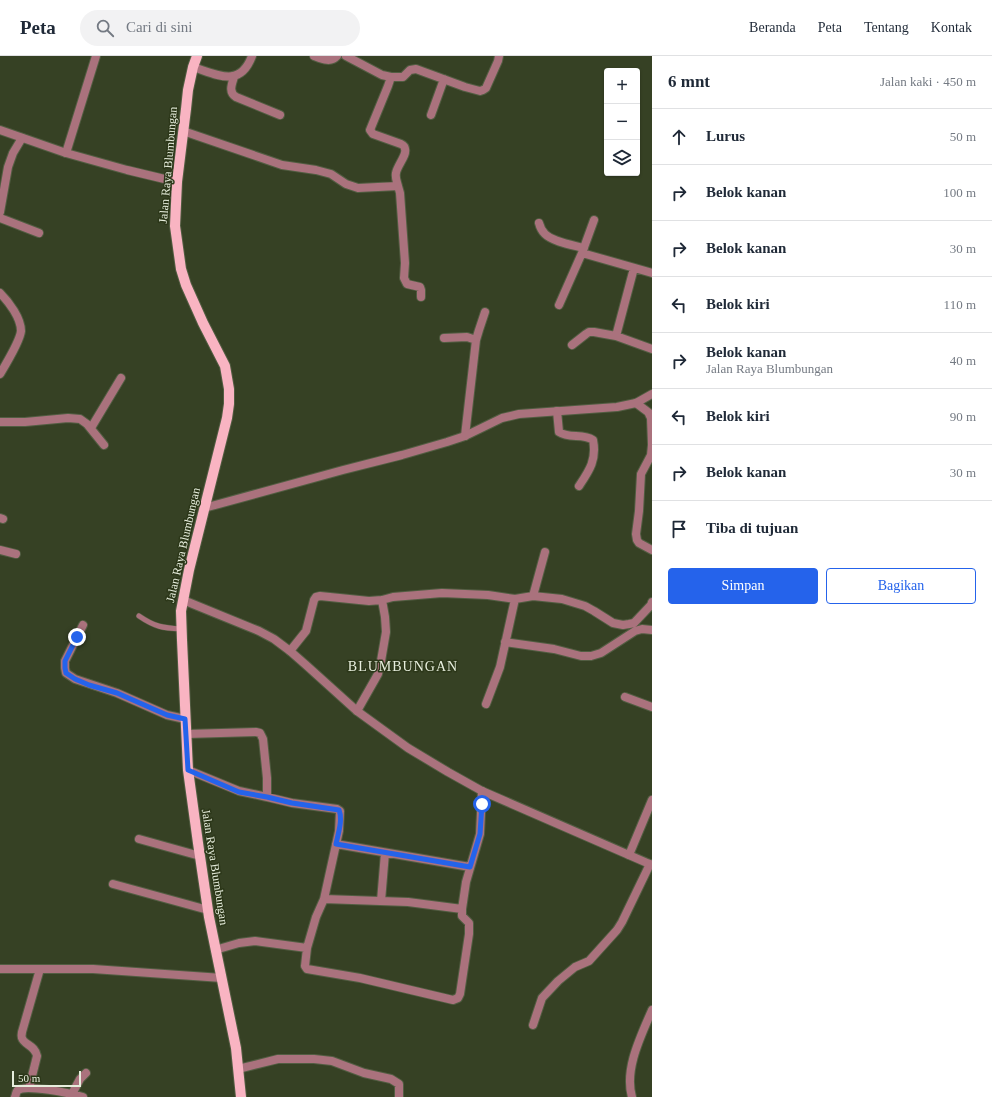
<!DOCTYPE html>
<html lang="id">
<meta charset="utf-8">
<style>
:root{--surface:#fff;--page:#f2f2f3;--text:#1f2937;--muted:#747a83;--line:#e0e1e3;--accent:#2563eb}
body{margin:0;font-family:Georgia,serif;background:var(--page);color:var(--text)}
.controls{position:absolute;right:12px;top:12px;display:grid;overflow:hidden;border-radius:4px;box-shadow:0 1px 3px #0004}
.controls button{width:36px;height:36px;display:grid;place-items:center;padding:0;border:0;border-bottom:1px solid var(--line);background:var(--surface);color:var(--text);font:20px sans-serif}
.scale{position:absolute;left:12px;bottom:10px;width:69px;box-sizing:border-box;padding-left:4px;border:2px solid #e7eedd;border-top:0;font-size:11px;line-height:14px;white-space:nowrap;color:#e7eedd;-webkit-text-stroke:3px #2c3719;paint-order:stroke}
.stop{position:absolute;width:12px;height:12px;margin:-9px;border:3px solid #2563eb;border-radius:50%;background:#fff}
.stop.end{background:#2563eb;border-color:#fff;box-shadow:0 1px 4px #0008}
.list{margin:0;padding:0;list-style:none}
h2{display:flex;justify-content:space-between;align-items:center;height:52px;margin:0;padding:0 16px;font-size:17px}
h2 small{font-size:13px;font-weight:400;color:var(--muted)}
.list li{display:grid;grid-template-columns:26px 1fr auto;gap:12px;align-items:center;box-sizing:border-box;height:56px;padding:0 16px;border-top:1px solid var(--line)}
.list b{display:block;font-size:15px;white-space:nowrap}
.list p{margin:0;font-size:13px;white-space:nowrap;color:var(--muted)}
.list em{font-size:13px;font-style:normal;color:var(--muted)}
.actions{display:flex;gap:8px;padding:12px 16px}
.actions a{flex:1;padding:9px 0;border:1px solid var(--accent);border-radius:4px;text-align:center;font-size:14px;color:var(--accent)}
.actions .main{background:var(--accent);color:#fff}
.icon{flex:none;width:22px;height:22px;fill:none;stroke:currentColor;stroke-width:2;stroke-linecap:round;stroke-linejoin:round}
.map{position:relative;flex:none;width:652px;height:1041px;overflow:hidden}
header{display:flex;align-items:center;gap:24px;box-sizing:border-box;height:56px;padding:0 20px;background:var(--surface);border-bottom:1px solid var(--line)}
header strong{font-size:19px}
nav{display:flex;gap:22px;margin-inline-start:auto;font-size:14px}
.search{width:280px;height:36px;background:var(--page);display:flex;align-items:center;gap:10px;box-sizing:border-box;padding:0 14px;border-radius:22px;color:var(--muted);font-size:15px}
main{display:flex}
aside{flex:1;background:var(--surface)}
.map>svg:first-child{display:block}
</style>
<header>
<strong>Peta</strong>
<div class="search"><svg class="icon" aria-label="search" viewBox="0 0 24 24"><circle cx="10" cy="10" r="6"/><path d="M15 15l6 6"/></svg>Cari di sini</div>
<nav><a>Beranda</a><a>Peta</a><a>Tentang</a><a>Kontak</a></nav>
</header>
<main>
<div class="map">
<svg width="652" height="1041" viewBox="0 0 652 1041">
<rect width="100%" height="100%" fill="#364124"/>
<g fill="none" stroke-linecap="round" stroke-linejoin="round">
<defs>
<path id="service" d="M139 560C155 571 163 572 181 573"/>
<path id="minor" d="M314 0C322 3 331 7 337 0
M346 0 382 19 391 21 388 30 370 74 373 78 401 88C403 89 405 90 405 93 407 99 397 110 396 117 395 122 397 126 398 130
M193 11C218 19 240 32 252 0
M234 21C232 28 228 36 236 41L280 59
M391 21H403L410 14 416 13 465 31 480 35 483 34 486 32 498 5 499 0
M431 59 444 23
M183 75 282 109 316 114 331 118 346 128 358 132 398 130 400 137 405 207 404 222 407 228 420 231 421 234V241
M66 97 96 0
M0 156 8 111 13 97 22 82
M0 162 39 177
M539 167C540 171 542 175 545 178 553 186 573 189 584 192
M582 197 652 217
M0 237C9 246 21 262 21 275 20 285 6 308 0 318
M559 249 582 197 594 164
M616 280 634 212
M444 282 467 281 476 284
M572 289 586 278 589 276H594L616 280 652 293
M636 347 652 359
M557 355 559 376C569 383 583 377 593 384 597 404 589 415 579 430
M649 358 651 362 652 389 651 399 641 418 639 455 636 478 637 484 639 487 652 494
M0 366H25L68 362 80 363 87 368 104 389
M91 372 121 322
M465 380 476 284 479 274 485 256
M0 462 3 463
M0 494 16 498
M533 540 545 496
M83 569 65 605V612L66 617 75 623 117 637 167 659 185 663
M505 586 554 593 581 600H591L601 597 635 575 642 573 652 574
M290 595 306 575 314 544 316 541 320 540 369 545 382 544 393 541 442 537 488 539 515 543 533 540 562 543 585 550 594 555 613 567 623 569 629 568 634 567 651 549 652 546
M625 641 652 651
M486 648 500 611 515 543
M357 655 378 618 381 605 386 576 385 561 382 544
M186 678 256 676 260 677 263 683 267 722V741
M188 714 239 735 267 741 292 747 337 753 340 755 339 775 324 843 316 861 307 892 305 910 307 913 360 922 453 944 458 942 460 938 469 878V867L462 860V853L466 826 480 778 482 735
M139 783 200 800
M336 788 470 811
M629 799 652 744
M113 828 208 854
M324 843 408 846 462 853
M381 845 385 797
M215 894 239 887 255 885 307 892
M0 913H93L222 922
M533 969 542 942 558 925 575 911 589 905 617 874 622 866 650 808
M238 1013 278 1003H314L332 1005 364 1017 391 1023 399 1028V1041
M29 1032 37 1000C35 989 24 989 22 982 21 981 22 977 22 976L40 913
M72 1038 80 1023 86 1017
M15 1041C16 1039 16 1036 17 1035 24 1027 73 1038 83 1041
M632 1041C624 1013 641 980 652 954"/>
<path id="tertiary" d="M0 74 66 97 127 114 177 126
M204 452 343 414 402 399 447 386 465 380 502 362 519 358 617 351 636 347 652 338
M183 544 259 575 274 583 290 595 306 609 357 655 408 692 448 716 482 735 652 809"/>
<path id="primary" d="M197 0 193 11 188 34 186 53 177 126 175 170 181 213 186 229 203 267 225 310 229 333V348L227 362 189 514 181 555 182 584 188 714 198 787 209 861 236 992 241 1041"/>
</defs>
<use href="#service" stroke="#525d42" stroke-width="6"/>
<use href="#minor" stroke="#525d42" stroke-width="10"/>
<use href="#tertiary" stroke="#525d42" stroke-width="10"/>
<use href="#primary" stroke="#525d42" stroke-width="12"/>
<use href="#service" stroke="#aa727d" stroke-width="5"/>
<use href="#minor" stroke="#aa727d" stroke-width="8"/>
<use href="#tertiary" stroke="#aa727d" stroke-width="8"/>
<use href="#primary" stroke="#f9b4c2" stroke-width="10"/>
</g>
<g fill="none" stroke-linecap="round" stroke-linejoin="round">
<path stroke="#2563eb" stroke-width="5" d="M77 581 65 605V612L66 617 75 623 89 629 117 637 167 659 185 663 188 714 239 736 267 741 292 747 339 754C343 764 338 778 336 788L470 811 480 778 482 748"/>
</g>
<g text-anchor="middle" stroke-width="3" stroke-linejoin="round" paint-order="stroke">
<g font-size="12" fill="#e7eedd" stroke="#2c3719">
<text transform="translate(168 109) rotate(-85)" y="4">Jalan Raya Blumbungan</text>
<text transform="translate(183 489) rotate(-77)" y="4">Jalan Raya Blumbungan</text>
<text transform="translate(215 811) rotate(81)" y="4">Jalan Raya Blumbungan</text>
</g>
<g font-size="14" letter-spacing="1" fill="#e7eedd" stroke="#2c3719">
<text x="403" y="615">BLUMBUNGAN</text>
</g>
</g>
</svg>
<div class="controls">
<button>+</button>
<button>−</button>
<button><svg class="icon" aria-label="layers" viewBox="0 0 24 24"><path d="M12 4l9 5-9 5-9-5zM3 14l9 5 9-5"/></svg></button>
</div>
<div class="scale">50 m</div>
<div class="stop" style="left:482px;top:748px"></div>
<div class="stop end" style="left:77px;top:581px"></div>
</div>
<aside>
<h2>6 mnt<small>Jalan kaki · 450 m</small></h2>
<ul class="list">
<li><svg class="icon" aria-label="ahead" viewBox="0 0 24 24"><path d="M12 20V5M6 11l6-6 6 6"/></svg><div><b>Lurus</b></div><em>50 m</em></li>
<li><svg class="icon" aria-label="right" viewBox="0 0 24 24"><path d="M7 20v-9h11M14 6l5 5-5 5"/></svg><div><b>Belok kanan</b></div><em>100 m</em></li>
<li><svg class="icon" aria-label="right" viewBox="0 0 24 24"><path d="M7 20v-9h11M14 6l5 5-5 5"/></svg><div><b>Belok kanan</b></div><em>30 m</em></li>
<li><svg class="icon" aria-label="left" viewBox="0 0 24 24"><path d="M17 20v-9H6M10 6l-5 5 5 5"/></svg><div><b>Belok kiri</b></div><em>110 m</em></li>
<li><svg class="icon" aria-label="right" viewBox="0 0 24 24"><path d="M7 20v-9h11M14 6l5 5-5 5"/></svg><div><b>Belok kanan</b><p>Jalan Raya Blumbungan</p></div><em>40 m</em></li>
<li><svg class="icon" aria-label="left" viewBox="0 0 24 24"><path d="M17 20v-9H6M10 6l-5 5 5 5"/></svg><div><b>Belok kiri</b></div><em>90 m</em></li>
<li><svg class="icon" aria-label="right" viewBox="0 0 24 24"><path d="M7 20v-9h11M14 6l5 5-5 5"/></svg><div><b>Belok kanan</b></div><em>30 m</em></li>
<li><svg class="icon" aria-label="arrive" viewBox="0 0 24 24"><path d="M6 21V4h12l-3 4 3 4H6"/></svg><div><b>Tiba di tujuan</b></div></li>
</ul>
<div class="actions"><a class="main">Simpan</a><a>Bagikan</a></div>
</aside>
</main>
